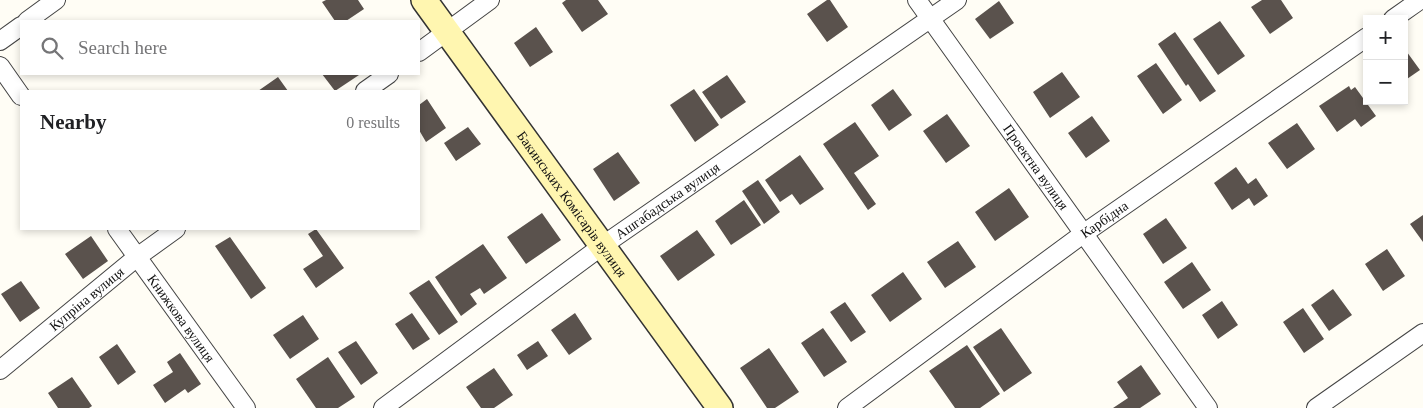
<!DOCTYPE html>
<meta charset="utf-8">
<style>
:root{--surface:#fff;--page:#f6f6f6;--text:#202124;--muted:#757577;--line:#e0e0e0}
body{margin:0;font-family:Georgia,serif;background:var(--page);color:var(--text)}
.controls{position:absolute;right:15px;top:15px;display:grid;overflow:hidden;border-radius:0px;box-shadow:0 2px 8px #0003}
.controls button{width:45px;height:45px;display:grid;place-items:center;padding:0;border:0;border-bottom:1px solid var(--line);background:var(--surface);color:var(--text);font:25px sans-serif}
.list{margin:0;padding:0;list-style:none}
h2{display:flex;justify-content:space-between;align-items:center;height:65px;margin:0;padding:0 20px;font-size:21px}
h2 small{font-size:16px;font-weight:400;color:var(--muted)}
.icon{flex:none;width:28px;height:28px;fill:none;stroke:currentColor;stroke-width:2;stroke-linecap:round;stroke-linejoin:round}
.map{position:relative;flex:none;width:1423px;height:408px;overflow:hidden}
.search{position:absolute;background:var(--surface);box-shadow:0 2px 8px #0003;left:20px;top:20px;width:400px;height:55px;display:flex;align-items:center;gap:12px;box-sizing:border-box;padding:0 18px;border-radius:0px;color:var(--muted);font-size:19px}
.panel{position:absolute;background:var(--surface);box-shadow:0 2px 8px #0003;left:20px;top:90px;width:400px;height:140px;border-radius:0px}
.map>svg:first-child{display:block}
</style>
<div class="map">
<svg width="1423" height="408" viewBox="0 0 1423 408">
<rect width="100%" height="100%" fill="#fffdf5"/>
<path fill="#5a524d" d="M326 0H358L364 9 346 21H335L322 2Z
M566 0H598L608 14 582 32 562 3Z
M827 0H830L848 27 827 42 807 14Z
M1262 0H1281L1293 18 1270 34 1251 7Z
M999 1 1014 23 990 39 975 19Z
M1220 21 1245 56 1218 75 1193 39Z
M536 27 553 52 530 67 514 43Z
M1175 32 1216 91 1200 102 1188 84 1186 86 1158 44Z
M1404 48 1420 70 1404 81Z
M1156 63 1182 100 1163 114 1137 76Z
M1062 72 1080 97 1050 118 1033 92Z
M322 74H358L359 75 335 91Z
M727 75 746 102 721 119 702 92Z
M278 77 288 91H258Z
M1349 86 1351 90 1355 87 1376 116 1361 127 1355 119 1337 132 1319 106Z
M694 89 719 125 695 142 670 105Z
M893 89 912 115 889 131 871 105Z
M427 99 446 128 426 142 419 130V105Z
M947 114 970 146 946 163 923 131Z
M1092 116 1110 141 1086 158 1068 133Z
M855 122 879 156 854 173 876 204 868 210 823 144Z
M1297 123 1315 149 1287 169 1268 143Z
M468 127 481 144 456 161 444 143Z
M618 152 640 183 614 201 593 169Z
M800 155 824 189 800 205 792 194 780 202 765 180Z
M1236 167 1248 184 1256 178 1268 196 1254 206 1249 198 1232 210 1214 183Z
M758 180 780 212 764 224 742 191Z
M1009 188 1029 217 995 241 975 212Z
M744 200 761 225 731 245 715 221Z
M542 213 561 240 526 264 507 237Z
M1423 215V242L1410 224Z
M1166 218 1187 248 1163 264 1143 234Z
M316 229 344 268 316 288 303 269 323 256 308 234Z
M697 230 715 255 678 281 660 256Z
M91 236 108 261 83 279 65 254Z
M230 237 266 288 251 299 215 246Z
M958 241 976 267 945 288 927 262Z
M483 244 507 278 484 294 480 288 470 294 477 304 461 316 435 277Z
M1387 249 1405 276 1383 291 1365 264Z
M1192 262 1211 290 1183 309 1164 282Z
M903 272 922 299 890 322 871 295Z
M429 280 458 322 439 335 409 293Z
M21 281 40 308 20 322 1 294Z
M1333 289 1352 315 1329 331 1311 305Z
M1222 301 1238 325 1218 339 1202 315Z
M845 302 866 332 851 342 830 312Z
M1303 308 1324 339 1304 353 1283 322Z
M412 313 430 339 413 350 395 324Z
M575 313 592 339 569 355 551 330Z
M303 315 319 339 290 359 273 335Z
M823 328 847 362 824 377 801 343Z
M1001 328 1032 373 1004 392 973 347Z
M356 341 378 373 361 385 338 352Z
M538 341 548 356 527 370 517 355Z
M117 344 136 372 118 385 99 357Z
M967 345 1000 394 980 408H955L929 371Z
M769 348 799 392 775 408H767L740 368Z
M180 353 201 384 188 393 185 389 165 403 153 385 173 372 167 362Z
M328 357 355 397 338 408H316L296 379Z
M1141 365 1161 394 1140 408H1113L1128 398 1117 382Z
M494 368 513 395 494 408H481L466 387Z
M72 377 92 406 89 408H58L48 393Z"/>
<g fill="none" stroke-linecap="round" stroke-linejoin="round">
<defs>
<g id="street">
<path id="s1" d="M917 0 1208 408"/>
<path d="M1393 19 1420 0"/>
<path d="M27 21 56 0"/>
<path d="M0 41 21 26"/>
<path d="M419 52 490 0"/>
<path d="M0 66 21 96"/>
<path d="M365 91 389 74"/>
<path id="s2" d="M117 229 246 408"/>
<path id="s3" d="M0 370 137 257 176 229"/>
<path id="s4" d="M383 408 602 246 957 0"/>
<path id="s5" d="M847 408 1083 234 1367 37"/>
<path d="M1316 408 1423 333"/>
</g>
<g id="secondary">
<path id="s6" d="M424 0 720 408"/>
</g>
</defs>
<use href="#street" stroke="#444" stroke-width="20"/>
<use href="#secondary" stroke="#333" stroke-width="28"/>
<use href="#street" stroke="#fff" stroke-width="18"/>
<use href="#secondary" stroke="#fff6b0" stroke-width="25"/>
</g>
<g text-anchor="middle" stroke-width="5" stroke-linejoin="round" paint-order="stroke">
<g font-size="14" fill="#111" stroke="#fff">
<text dy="5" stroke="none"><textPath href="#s1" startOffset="205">Проектна вулиця</textPath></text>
<text dy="5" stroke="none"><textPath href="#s4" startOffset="352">Ашгабадська вулиця</textPath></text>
<text dy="5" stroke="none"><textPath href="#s6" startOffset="252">Бакинських Комісарів вулиця</textPath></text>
<text dy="5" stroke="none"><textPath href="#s5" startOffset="319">Карбідна</textPath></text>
<text dy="5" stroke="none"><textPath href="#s3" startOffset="112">Купріна вулиця</textPath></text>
<text dy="5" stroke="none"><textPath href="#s2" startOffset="110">Книжкова вулиця</textPath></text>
</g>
</g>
</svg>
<div class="controls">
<button>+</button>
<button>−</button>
</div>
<div class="search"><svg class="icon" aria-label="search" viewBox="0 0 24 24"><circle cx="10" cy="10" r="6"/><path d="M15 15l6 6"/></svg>Search here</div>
<section class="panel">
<h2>Nearby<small>0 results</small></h2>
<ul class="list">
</ul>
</section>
</div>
